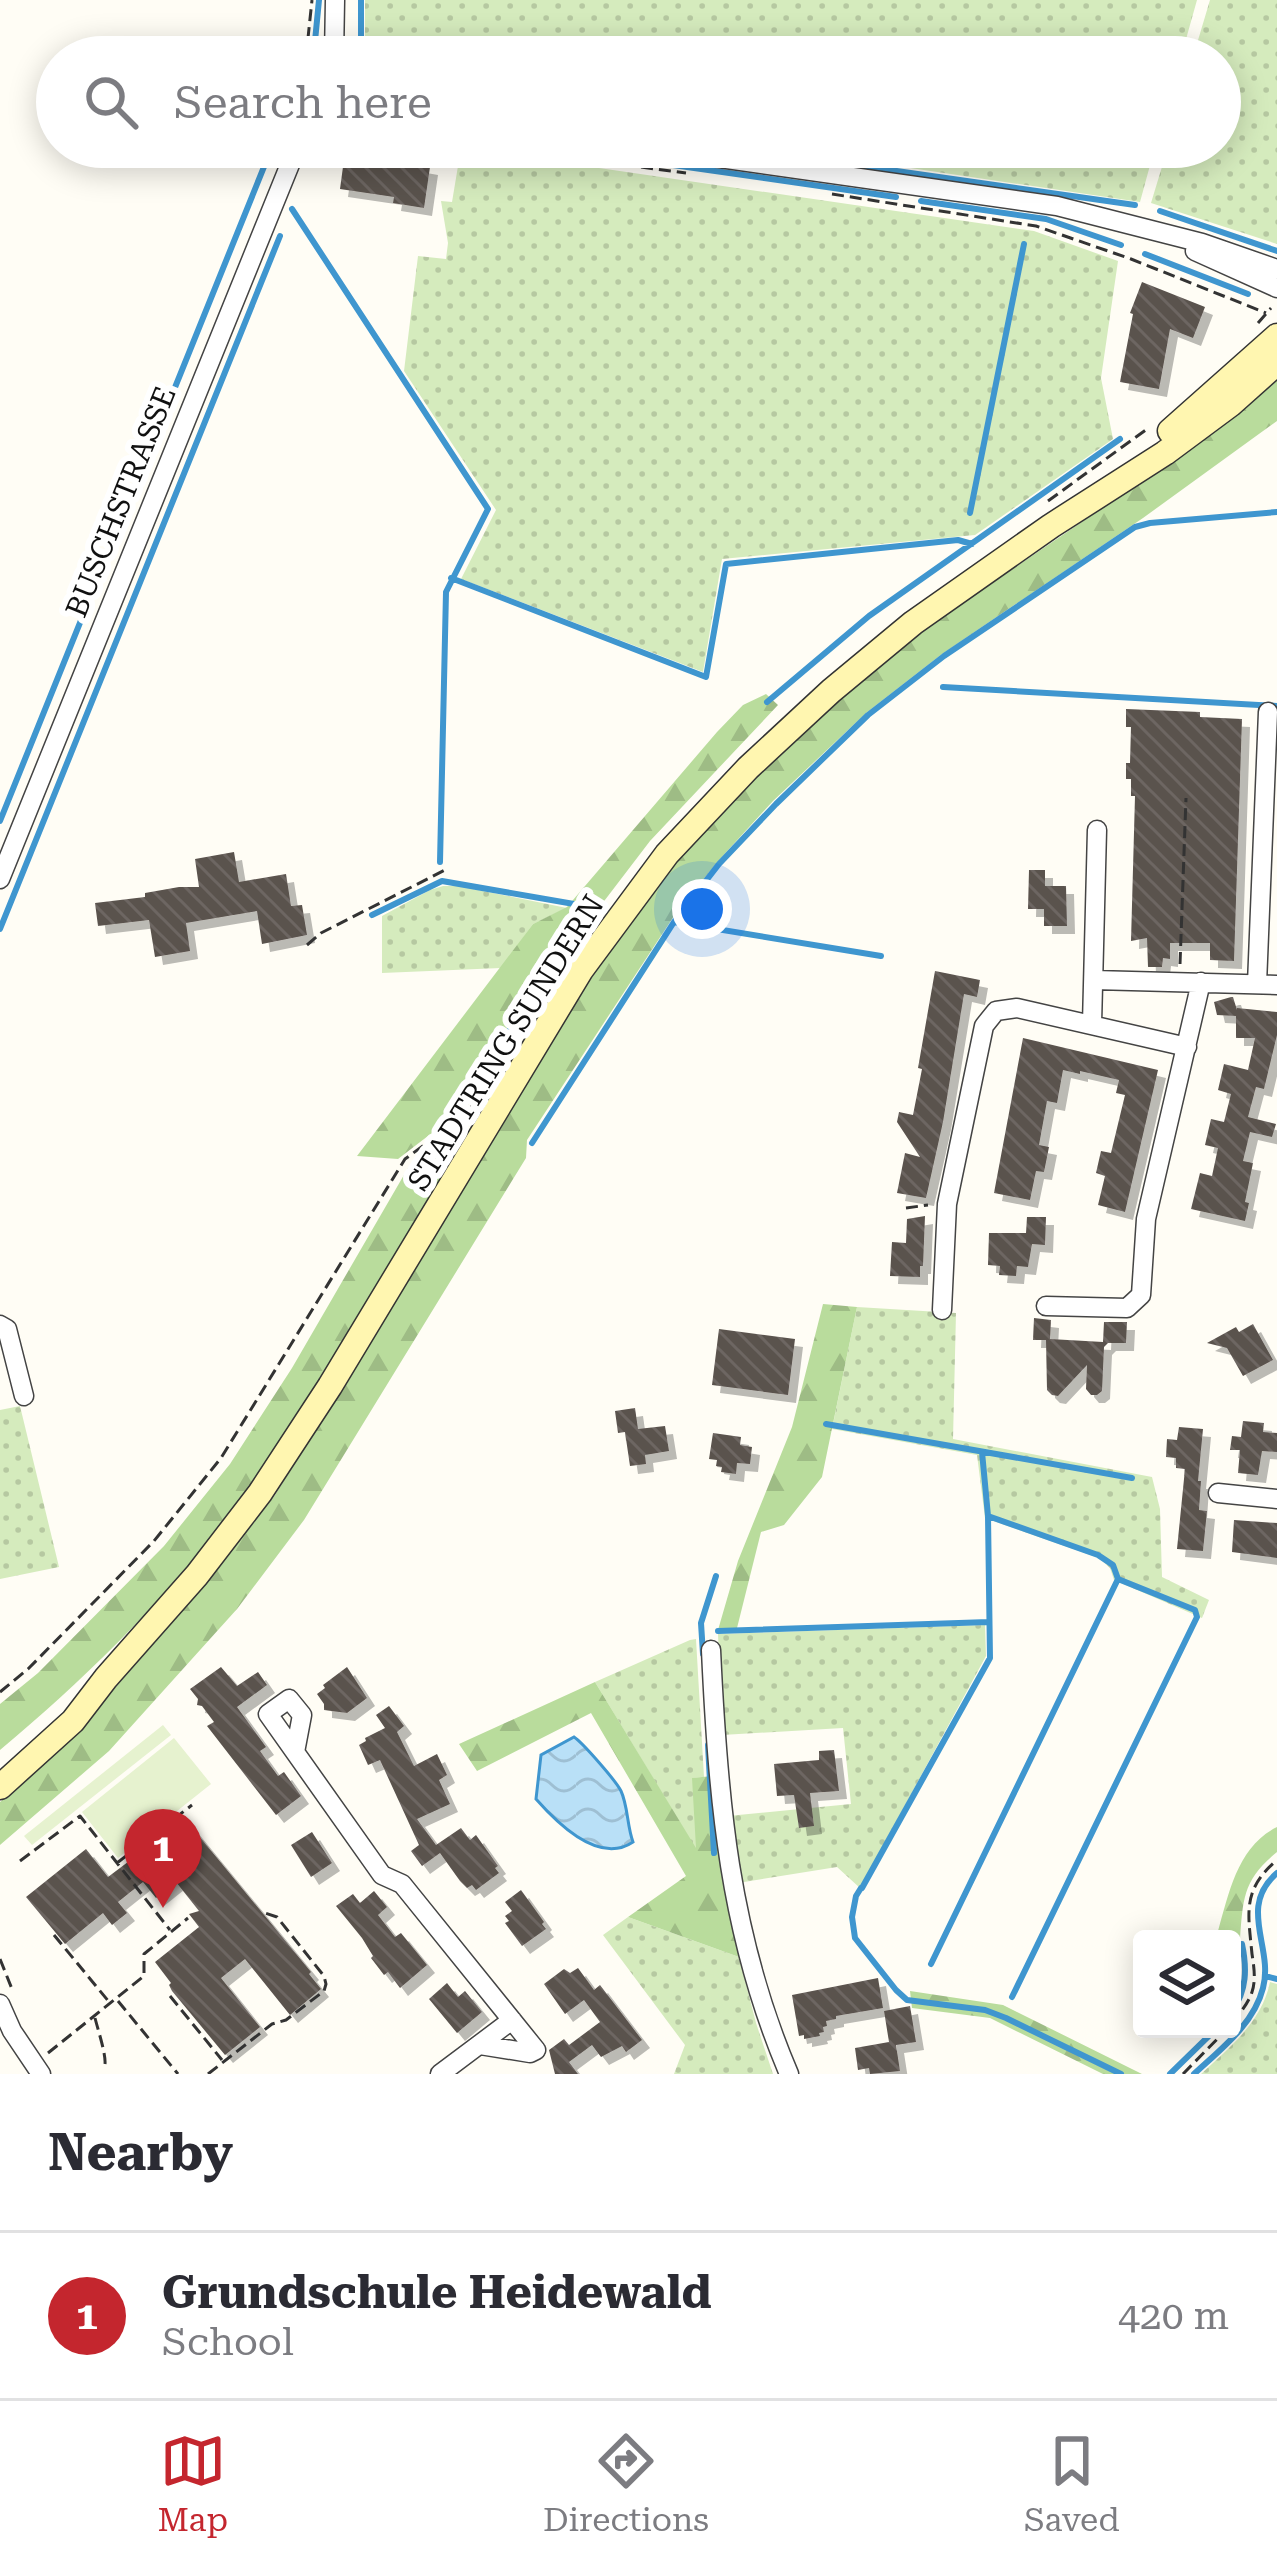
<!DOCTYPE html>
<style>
:root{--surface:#fff;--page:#f2f2f3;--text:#2b2b33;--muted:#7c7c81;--line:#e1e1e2;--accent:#c4262e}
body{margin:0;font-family:"Roboto Serif",serif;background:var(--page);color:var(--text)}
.controls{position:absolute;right:36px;bottom:36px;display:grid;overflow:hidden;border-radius:12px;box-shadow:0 6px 30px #0003}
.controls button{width:108px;height:108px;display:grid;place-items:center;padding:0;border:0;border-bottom:3px solid var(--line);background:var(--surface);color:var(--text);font:60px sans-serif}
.you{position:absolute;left:702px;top:909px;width:42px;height:42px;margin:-30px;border:9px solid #fff;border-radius:50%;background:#1a73e8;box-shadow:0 0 0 18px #1a73e833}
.badge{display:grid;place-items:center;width:78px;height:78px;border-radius:50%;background:var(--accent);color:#fff;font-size:39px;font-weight:700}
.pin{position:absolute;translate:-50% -99px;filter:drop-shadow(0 3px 6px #0008)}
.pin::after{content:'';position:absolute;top:63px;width:42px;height:36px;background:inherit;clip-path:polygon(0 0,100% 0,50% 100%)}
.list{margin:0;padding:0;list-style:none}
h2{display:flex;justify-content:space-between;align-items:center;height:156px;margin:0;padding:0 48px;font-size:51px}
h2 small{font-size:39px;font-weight:400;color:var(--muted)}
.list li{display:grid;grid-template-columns:78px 1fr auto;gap:36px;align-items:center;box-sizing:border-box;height:168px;padding:0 48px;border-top:3px solid var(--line)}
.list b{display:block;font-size:45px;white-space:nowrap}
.list p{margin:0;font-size:39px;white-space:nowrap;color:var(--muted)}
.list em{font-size:39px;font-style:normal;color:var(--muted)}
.icon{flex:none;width:66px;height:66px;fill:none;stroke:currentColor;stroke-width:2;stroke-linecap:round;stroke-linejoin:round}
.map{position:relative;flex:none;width:1277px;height:2074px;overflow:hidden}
.search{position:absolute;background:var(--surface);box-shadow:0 6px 30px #0003;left:36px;right:36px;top:36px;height:132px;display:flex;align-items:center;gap:30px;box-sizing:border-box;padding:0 42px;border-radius:66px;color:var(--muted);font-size:45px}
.sheet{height:324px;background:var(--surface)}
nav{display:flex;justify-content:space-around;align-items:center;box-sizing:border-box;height:168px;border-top:3px solid var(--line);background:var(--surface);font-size:33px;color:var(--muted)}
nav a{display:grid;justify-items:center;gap:6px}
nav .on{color:var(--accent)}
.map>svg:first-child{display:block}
</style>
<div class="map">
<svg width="1277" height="2074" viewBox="0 0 1277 2074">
<defs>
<pattern id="grass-dots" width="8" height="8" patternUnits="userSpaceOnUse" patternTransform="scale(3)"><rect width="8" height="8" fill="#d5ebbd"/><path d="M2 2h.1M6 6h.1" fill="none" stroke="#b6c8a1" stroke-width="1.8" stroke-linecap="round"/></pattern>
<pattern id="forest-firs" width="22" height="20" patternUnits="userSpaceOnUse" patternTransform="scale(3)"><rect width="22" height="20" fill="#b9dc9c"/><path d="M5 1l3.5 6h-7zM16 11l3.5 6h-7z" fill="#9ebc85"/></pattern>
<pattern id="water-waves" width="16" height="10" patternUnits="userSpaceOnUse" patternTransform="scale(3)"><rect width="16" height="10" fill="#b9e0f7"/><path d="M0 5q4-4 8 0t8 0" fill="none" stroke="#9ebfd3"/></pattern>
<pattern id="building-back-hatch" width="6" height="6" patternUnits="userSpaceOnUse" patternTransform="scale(3)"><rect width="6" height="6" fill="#5a524d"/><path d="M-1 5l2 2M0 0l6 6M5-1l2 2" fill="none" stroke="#6d6662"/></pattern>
<filter id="shadow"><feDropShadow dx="8" dy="8" stdDeviation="0" flood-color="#0004"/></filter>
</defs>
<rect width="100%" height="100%" fill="#fffdf5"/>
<path fill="url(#grass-dots)" d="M365 0H1197L1181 57H372L365 45Z
M1210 0H1277V244L1151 203 1168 147H1220V57H1193Z
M769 147H1155L1140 202Z
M461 148 1034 231 1118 261 1101 378 1113 439 975 535 722 559 703 672 461 579 496 510 404 371 418 256 446 259 448 243 441 201 452 202Z
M443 886H459L567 908 533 924 501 968 382 973V916L430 890Z
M857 1307 956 1313 953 1439 1152 1477 1160 1509 1162 1577 1209 1600 1202 1618 1114 1580 1110 1568 1099 1558 985 1518 977 1455 832 1429Z
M20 1406 59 1567 0 1579V1410Z
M985 1625 986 1656 860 1888 837 1867 738 1883 728 1816 851 1804 843 1728 722 1735 718 1634Z
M696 1639 704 1777 693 1778 697 1851 595 1682 690 1640Z
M628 1917 739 1957 756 2023 773 2074H674L685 2045 603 1935Z
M1270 1982 1277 1984V2074H1201C1229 2048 1262 2022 1270 1982Z"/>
<path fill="url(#forest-firs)" d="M1277 377V421L1143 518 942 654 866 713 773 801 719 860 674 916 527 1140 526 1158 304 1520 237 1609 109 1751 0 1845V1802L25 1782 80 1728 208 1581 275 1495 584 988 671 867 754 775 834 701 919 633 1205 438Z
M766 694 778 705 650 841 566 951 467 1106 398 1159 357 1156 533 924 567 907 717 732 743 705Z
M446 1141 456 1155C405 1243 355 1330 299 1415 284 1438 270 1462 254 1484 181 1583 94 1672 0 1750V1704L38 1673 164 1546 230 1464 292 1368 408 1168Z
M823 1304 857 1307 822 1477 784 1525 761 1532 737 1628 718 1630 738 1561 792 1427Z
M595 1682 696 1848 692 1778 712 1776 720 1858 739 1957 628 1917 686 1876 591 1713 477 1771 459 1744Z
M1277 1827V1852C1243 1879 1243 1899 1240 1939L1218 1931C1229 1892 1238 1846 1277 1827Z
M910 1991 1003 2005 1142 2074H1103L990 2018 912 2008Z"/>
<path fill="#e6f2cf" d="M163 1725 171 1735 32 1845 24 1836Z
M174 1738 211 1784 118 1858 82 1812Z"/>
<path fill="url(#water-waves)" stroke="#3f96cf" stroke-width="3" d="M574 1737C583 1743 616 1781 621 1791 628 1806 627 1826 633 1842 599 1865 558 1824 536 1799L541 1755Z"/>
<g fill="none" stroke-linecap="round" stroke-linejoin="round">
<path stroke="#3f96cf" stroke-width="6" d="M315 41 319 0
M361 49V0
M545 147 654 163
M729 147 1135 205
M673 165 896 197
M921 201 1046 219 1121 245
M292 209 488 509 446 592 440 862
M1160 211 1277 251
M1145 254 1248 294
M970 513 1024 244
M451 578 706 677 726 564 958 540 972 544
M943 687 1277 706
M767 702 869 616 1120 439
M0 821 272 147
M372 915 442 881 574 904 581 909V918L558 951 487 1067
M674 922 881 956
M0 929 280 236
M532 1143 674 922 719 864 776 804 868 715 944 656 1135 527 1150 523 1277 512
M826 1424 1132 1478
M718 1631 989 1622
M703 1654 701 1623 716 1576
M708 1745 714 1853
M861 1888 856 1896 852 1917 855 1938 896 1990 907 2000 985 2010 1006 2018 1121 2074
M862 1888 990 1658 988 1516 982 1452
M931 1964 1118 1579 1113 1565 1098 1555 988 1516
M1265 1976 1277 1979
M1012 1997 1197 1617 1195 1610 1118 1579
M1232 2011C1247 1991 1247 1968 1242 1944
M1170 2074 1216 2029
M1194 2074C1221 2049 1254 2024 1263 1988 1274 1947 1237 1908 1277 1873"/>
</g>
<path fill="url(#building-back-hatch)" filter="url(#shadow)" d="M345 152 430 167 424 208 393 203 394 197 340 189Z
M1142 282 1205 307 1193 338 1170 329 1159 389 1120 382 1133 314 1130 313Z
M1126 709 1200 712V717L1242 719 1234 961 1210 960V943H1170V959L1163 958 1162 967H1148L1147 938 1131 941 1135 796H1131V779H1126V763H1130L1131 727H1126Z
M234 852 239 882 286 874 291 906 302 905 307 935 262 944 257 911 186 923 190 951 155 957 149 920 98 926 95 903 145 897V893L179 887H199L195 859Z
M1029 870H1045V886H1066L1067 926H1044V909H1028Z
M935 971 980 980 977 997 964 994 943 1122 926 1198 897 1193 905 1153 920 1157 897 1122 899 1112 913 1115 922 1069 918 1068Z
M1231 997H1233L1237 1010V1008L1277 1012V1035L1264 1089 1256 1087 1248 1117 1276 1124 1272 1137 1250 1132 1243 1161 1253 1163 1245 1202 1249 1203 1245 1221 1191 1209 1200 1173 1212 1176 1218 1148 1205 1145 1211 1119 1224 1122 1231 1094 1218 1090 1224 1064 1248 1070 1255 1038H1236V1016L1217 1015 1214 1002Z
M1023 1038 1158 1070 1125 1212 1098 1205 1105 1176 1096 1173 1101 1151 1111 1153 1125 1095 1116 1093 1119 1080 1080 1071V1074L1063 1070 1057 1103 1047 1101 1039 1145 1049 1147 1044 1172 1036 1171 1030 1200 994 1193Z
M925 1216 923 1266H920V1277L890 1276 892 1242 906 1243 907 1219Z
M1027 1217H1046L1045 1245 1032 1244 1028 1267 1017 1266 1016 1276 999 1275 1000 1266 988 1265 989 1233H1026Z
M1034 1318 1051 1320 1050 1339 1103 1342 1104 1322H1127L1126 1343H1108L1104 1347 1102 1391 1097 1395H1091L1086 1389 1087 1365 1058 1396 1052 1395 1047 1390 1046 1340H1033Z
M1253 1324 1273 1360 1243 1376 1227 1348 1207 1343 1236 1327 1239 1332Z
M719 1329 795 1339 788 1395 712 1385Z
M635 1408 638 1429 665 1426 669 1451 645 1455 646 1464 630 1466 625 1432 618 1433 615 1411Z
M1243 1421 1264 1423 1263 1432 1277 1433V1452L1262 1451 1258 1475 1238 1473 1240 1450H1230L1232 1436 1241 1437Z
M1179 1427 1203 1429 1198 1481H1201L1199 1510 1207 1511 1203 1551 1177 1549 1185 1469 1176 1468V1458L1166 1457 1167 1439 1177 1440Z
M713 1433 741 1437 740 1445 752 1447 750 1464 737 1463 736 1474 721 1472 722 1467 716 1466 717 1460 709 1459Z
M1234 1520 1277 1523V1558L1232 1552Z
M221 1667 237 1686 258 1672 267 1685 237 1707 266 1747 260 1751 278 1776 284 1772 301 1796 276 1815 207 1726 214 1722 202 1706 197 1705 198 1699 190 1689Z
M347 1667 367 1698 347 1713 324 1710V1704L317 1694 325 1688 323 1685Z
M389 1706 404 1726 397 1732 414 1766 437 1754 447 1775 439 1780 450 1804 417 1819 436 1845 461 1828 470 1840 476 1835 498 1866 495 1868 499 1873 476 1890 472 1885 467 1888 460 1881 440 1853 422 1866 411 1851 419 1845 380 1760 368 1765 359 1745 366 1741 365 1738 385 1728 376 1715Z
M834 1750 839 1791 810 1793 814 1826 799 1828 794 1795 777 1796 774 1764 819 1760V1751Z
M185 1819 311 1972 309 1974 321 1989 290 2015 245 1959 221 1978 260 2027 225 2055 172 1991 169 1985 171 1983 155 1962 199 1927 189 1914 199 1911 176 1882 156 1898 143 1882 118 1902 127 1913 112 1925 103 1913 65 1944 26 1897 86 1849 108 1877Z
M312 1832 332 1863 311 1877 291 1845Z
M521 1890 544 1922 542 1924 546 1929 522 1946 505 1923 509 1921 505 1916 512 1911 505 1902Z
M374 1891 387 1907 378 1915 395 1937 401 1933 427 1965 400 1988 388 1972 384 1975 371 1958 373 1956 362 1938 336 1906 353 1894 360 1903Z
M578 1968 594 1990 600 1985 642 2040 626 2052 622 2046 601 2057 592 2045 569 2062 578 2074H555L549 2050 564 2039 569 2045 600 2022 584 2000 565 2014 544 1984 564 1969 570 1973Z
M878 1978 883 2008 836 2016V2019L826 2021 827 2026 823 2027 824 2032 819 2033 820 2036 804 2039V2035L799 2036 792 1995Z
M447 1983 458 1997 465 1991 482 2012 457 2033 429 1999Z
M910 2006 916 2042 896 2045 900 2071 870 2074 869 2068 858 2070 855 2048 889 2042 884 2011Z"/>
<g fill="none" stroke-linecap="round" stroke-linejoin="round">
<defs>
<path id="lane" d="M520 152V147"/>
<path id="street" d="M334 57 335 0
M642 147 1057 206 1202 243 1277 269
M1195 251 1277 288
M0 879 297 147
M1094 980 1277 985
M1257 984 1268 712
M1092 1024 1097 830
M1046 1306 1127 1308 1141 1295 1146 1219 1201 982
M942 1310 947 1204 984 1026 996 1011 1017 1008 1187 1047
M0 1325 7 1329 24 1396
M1218 1493 1277 1499
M711 1650C718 1800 729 1934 789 2074
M295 1752 302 1715 289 1699 268 1714 382 1875 402 1884 536 2050
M0 2004 12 2031 41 2074
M480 2045 530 2053 536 2050
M440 2074 512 2020"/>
<path id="secondary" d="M1170 431 1277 336
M0 1787 73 1721 106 1678 197 1575 260 1493 330 1386 581 970 667 854 748 768 831 691 913 623 1051 526 1165 453 1231 404 1277 363"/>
</defs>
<use href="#lane" stroke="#444" stroke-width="12"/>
<use href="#street" stroke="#444" stroke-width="21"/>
<use href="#secondary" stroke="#333" stroke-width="27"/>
<path stroke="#333" stroke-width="3" stroke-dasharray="12 6" stroke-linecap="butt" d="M309 47 313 57
M306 57 312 0
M485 147 507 150
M534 153 686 173
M832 194 1036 226 1131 259 1266 313
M1258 323 1271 308
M1048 501 1147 429
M307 945 321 933 447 869
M1180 964 1186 798
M906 1208 928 1205
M0 1692 28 1669 154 1541 221 1458 405 1159 467 1114 472 1106
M20 1861 80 1816 170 1930
M117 1863 192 1805
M54 1935 110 2003
M0 1959 12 1989
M170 1996 222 2060
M118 2001 178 2074
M95 2018C98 2030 106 2054 105 2064
M1232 2024C1239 2014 1248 2004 1252 1992 1256 1980 1254 1967 1252 1954 1248 1912 1242 1890 1277 1860
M48 2053 144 1976V1954L188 1918
M208 2074 272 2024 286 2020 324 1991 326 1984 324 1976 277 1917 265 1913
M1183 2074 1227 2029"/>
<use href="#lane" stroke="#fff" stroke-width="9"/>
<use href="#street" stroke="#fff" stroke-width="18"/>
<use href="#secondary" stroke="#fff6b0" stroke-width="24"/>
</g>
<g text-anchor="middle" stroke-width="12" stroke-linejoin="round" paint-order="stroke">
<g font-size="30" fill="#111" stroke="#fff">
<text transform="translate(121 502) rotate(-68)" y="10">BUSCHSTRASSE</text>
<text transform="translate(506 1043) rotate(-58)" y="10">STADTRING SUNDERN</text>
</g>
</g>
</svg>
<div class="controls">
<button><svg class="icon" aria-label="layers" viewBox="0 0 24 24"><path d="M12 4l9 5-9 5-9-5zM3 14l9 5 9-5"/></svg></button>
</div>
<div class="you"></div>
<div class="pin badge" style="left:163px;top:1908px">1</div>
<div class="search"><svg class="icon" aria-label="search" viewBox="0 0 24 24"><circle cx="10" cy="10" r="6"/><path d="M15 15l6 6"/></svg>Search here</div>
</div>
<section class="sheet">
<h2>Nearby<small></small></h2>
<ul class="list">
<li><span class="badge">1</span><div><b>Grundschule Heidewald</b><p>School</p></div><em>420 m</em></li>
</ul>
</section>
<nav>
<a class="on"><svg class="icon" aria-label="map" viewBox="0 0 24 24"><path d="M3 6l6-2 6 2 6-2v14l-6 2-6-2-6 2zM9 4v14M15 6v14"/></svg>Map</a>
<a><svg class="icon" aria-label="directions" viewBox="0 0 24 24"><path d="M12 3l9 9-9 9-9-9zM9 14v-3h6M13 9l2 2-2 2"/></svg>Directions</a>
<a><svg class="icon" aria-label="saved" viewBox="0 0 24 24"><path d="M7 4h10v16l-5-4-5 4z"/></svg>Saved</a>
</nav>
